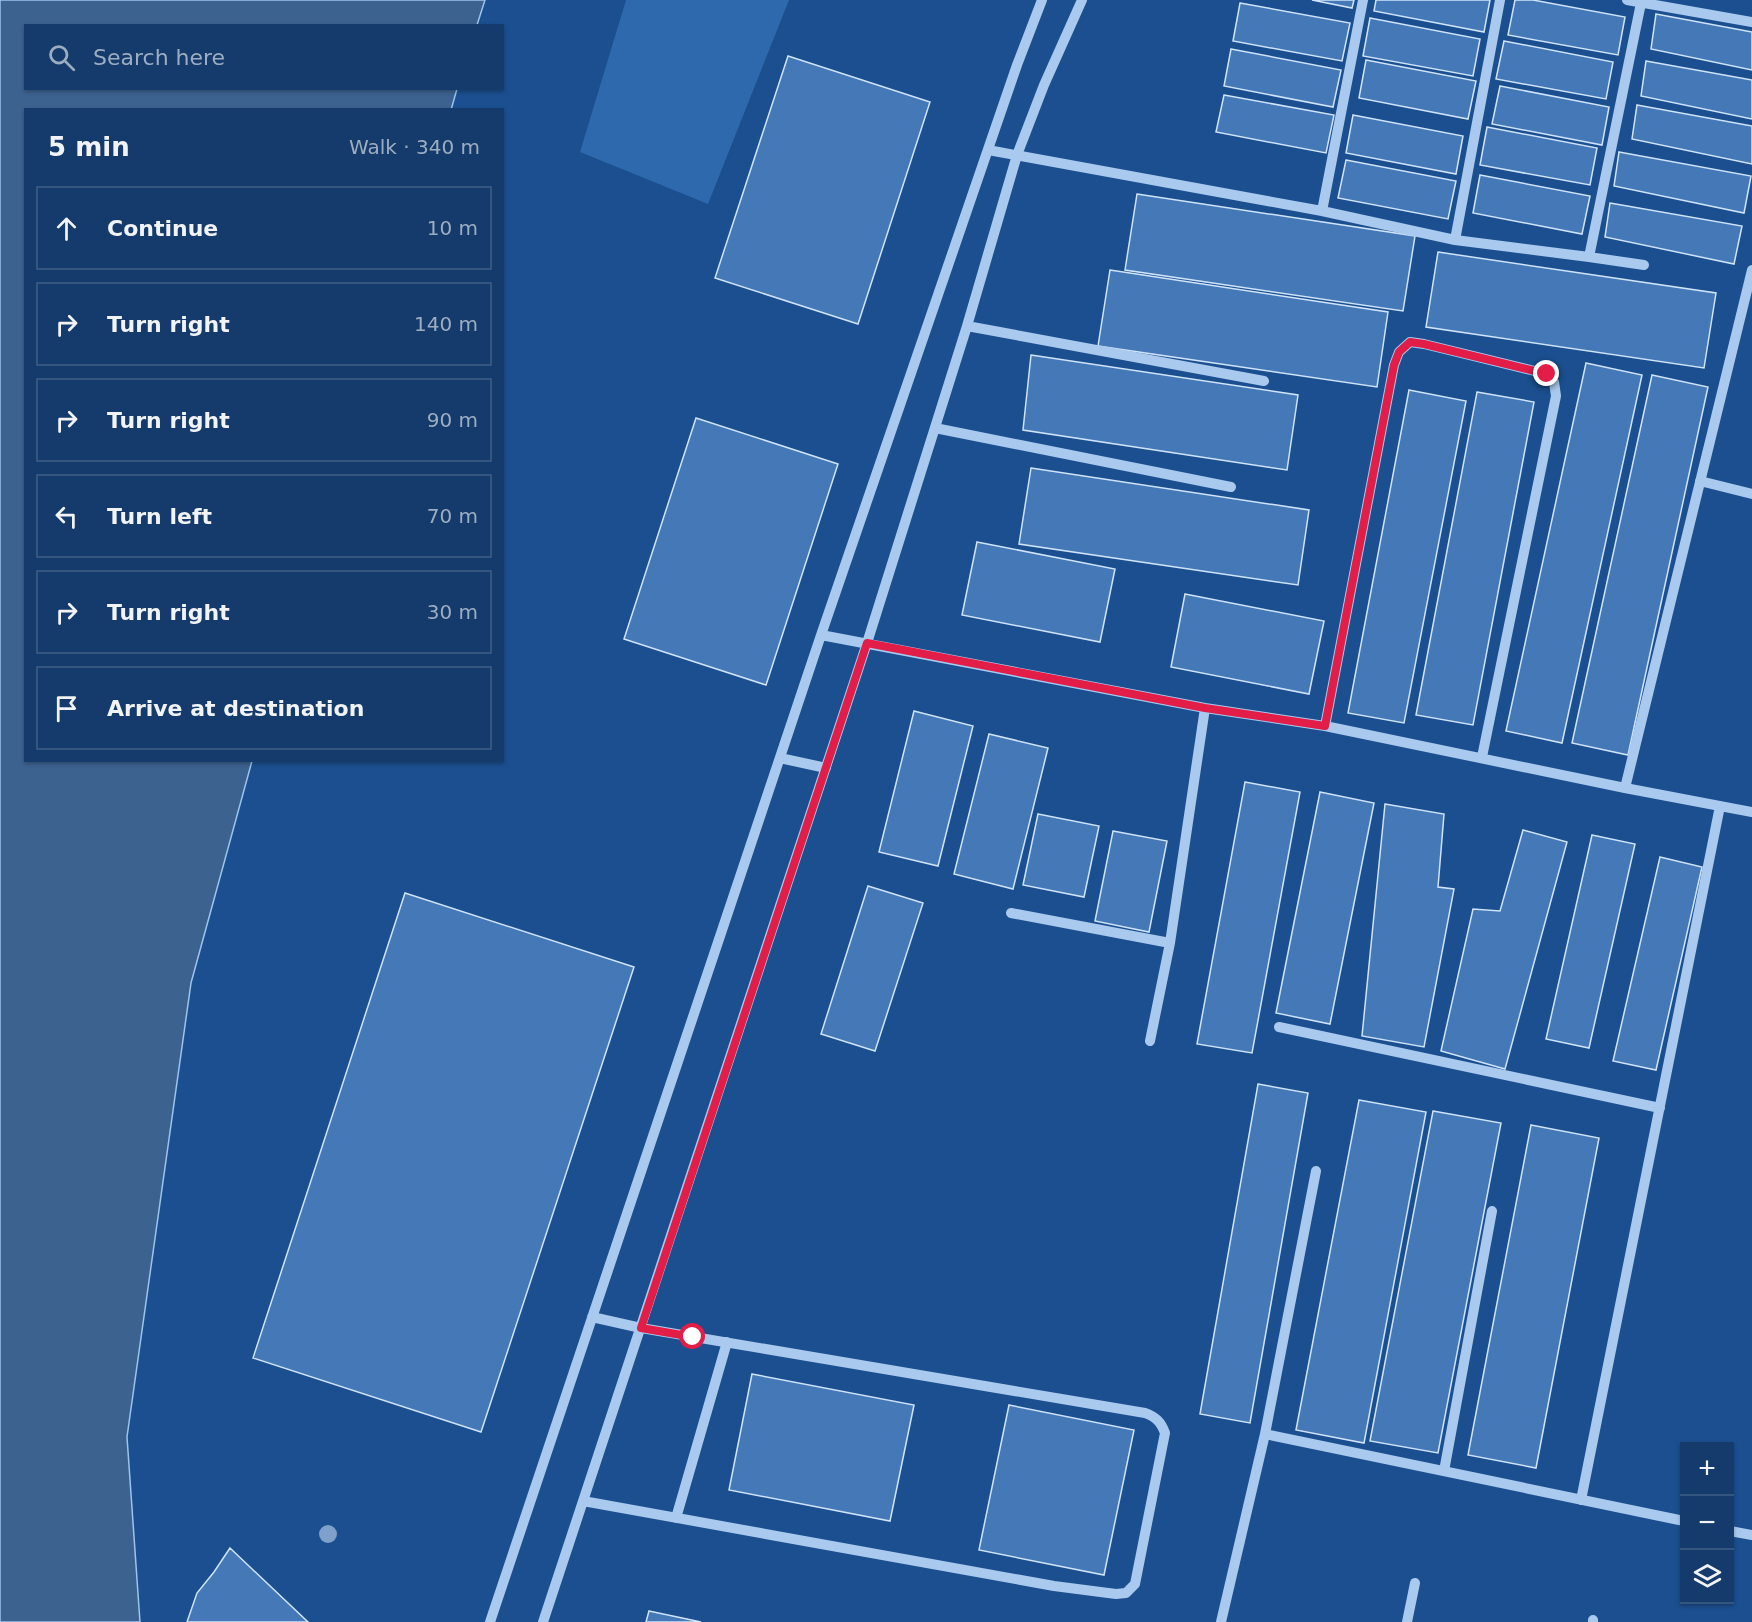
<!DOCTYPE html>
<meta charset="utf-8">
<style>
:root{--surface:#143b6b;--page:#214673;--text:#f1f3f6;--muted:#9dadc1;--line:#33557e}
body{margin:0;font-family:"DejaVu Sans",sans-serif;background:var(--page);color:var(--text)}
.controls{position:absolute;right:18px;bottom:18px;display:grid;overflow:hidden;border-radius:0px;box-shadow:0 2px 4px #0004}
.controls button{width:54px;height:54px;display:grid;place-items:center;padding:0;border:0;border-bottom:2px solid var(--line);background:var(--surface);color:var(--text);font:30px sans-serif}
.stop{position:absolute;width:18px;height:18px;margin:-14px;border:4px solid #e11d48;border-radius:50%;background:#fff}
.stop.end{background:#e11d48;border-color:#fff;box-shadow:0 2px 6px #0008}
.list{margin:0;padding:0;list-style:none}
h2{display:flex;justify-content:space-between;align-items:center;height:78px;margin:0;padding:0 24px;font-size:26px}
h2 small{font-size:20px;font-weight:400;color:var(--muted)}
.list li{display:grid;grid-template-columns:39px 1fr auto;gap:18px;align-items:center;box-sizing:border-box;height:84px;margin:0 12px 12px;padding:0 12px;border:2px solid var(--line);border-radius:0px}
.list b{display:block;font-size:22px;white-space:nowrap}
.list em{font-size:20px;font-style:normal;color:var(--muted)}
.icon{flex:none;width:33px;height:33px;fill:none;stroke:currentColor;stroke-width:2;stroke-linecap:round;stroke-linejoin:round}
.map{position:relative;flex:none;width:1752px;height:1622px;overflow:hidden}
.search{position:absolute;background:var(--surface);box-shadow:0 2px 4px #0004;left:24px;top:24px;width:480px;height:66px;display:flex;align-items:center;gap:15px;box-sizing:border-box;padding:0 21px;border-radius:0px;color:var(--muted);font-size:22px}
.panel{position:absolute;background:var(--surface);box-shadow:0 2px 4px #0004;left:24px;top:108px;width:480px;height:654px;border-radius:0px}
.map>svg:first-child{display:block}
</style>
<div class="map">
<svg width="1752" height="1622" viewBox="0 0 1752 1622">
<rect width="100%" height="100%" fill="#1b4f8f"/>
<path fill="#2e69ad" d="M626 0H789L708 204 580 152Z"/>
<path fill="#3c6290" stroke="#9cc4f0" stroke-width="1.5" d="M0 0H485L477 25 26 26V88L457 89 451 110H26V760L252 761 191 983 127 1437 140 1622H0Z"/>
<path fill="#4478b7" stroke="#cfe3fa" stroke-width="1.5" d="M1312 0H1354L1352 8Z
M1376 0H1490L1484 32 1374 11Z
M1515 0H1533L1625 17 1618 55 1508 35Z
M1240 3 1350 23 1342 61 1233 41Z
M1656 14 1752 32V70L1651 49Z
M1370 18 1480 39 1473 76 1363 56Z
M1504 41 1613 62 1606 99 1496 79Z
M1231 49 1341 70 1333 107 1224 86Z
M788 56 930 102 858 324 715 278Z
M1366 60 1476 81 1468 119 1359 98Z
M1646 61 1752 80V119L1641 96Z
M1500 86 1609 107 1602 145 1492 124Z
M1224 95 1334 115 1326 153 1216 132Z
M1637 105 1752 126V164L1632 139Z
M1353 115 1463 136 1456 174 1346 153Z
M1487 127 1597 148 1590 185 1480 165Z
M1619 152 1751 176 1744 213 1614 186Z
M1346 160 1456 181 1448 219 1338 198Z
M1480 175 1590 196 1582 234 1473 213Z
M1137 194 1415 236 1403 311 1125 270Z
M1610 203 1742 226 1734 264 1605 237Z
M1438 252 1716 293 1704 368 1426 327Z
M1110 270 1388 312 1377 387 1098 346Z
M1031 355 1298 395 1287 470 1023 430Z
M1586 363 1642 375 1562 743 1506 731Z
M1652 375 1708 387 1628 755 1572 743Z
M1409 390 1466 401 1404 723 1348 713Z
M1477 392 1534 402 1473 725 1416 715Z
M696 418 838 464 766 685 624 639Z
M1031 468 1309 510 1298 585 1019 544Z
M977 542 1115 569 1100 642 962 615Z
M1185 594 1324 621 1309 694 1171 667Z
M914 711 973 726 938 866 879 852Z
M989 734 1048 748 1013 889 954 874Z
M1245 782 1300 792 1252 1053 1197 1044Z
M1320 792 1374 803 1330 1024 1276 1013Z
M1385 804 1444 814 1438 887 1454 889 1424 1047 1362 1036Z
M1038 814 1099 826 1084 897 1023 885Z
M1523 830 1567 842 1505 1069 1441 1051 1473 909 1500 911Z
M1113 831 1167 841 1149 932 1095 921Z
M1592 835 1635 844 1589 1048 1546 1039Z
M1660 857 1702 867 1656 1070 1613 1061Z
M868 886 923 903 875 1051 821 1034Z
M405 893 634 967 481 1432 253 1358Z
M1258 1084 1308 1093 1250 1423 1200 1414Z
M1359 1100 1426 1112 1364 1443 1296 1430Z
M1433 1111 1501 1123 1438 1453 1370 1441Z
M1531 1125 1599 1138 1536 1468 1468 1455Z
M752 1374 914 1405 890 1521 729 1490Z
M1009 1405 1134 1430 1104 1575 979 1550Z
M230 1548 308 1622H187L197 1593 214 1572Z
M649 1611 701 1622H646Z"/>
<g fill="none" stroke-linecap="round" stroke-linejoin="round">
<path stroke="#a9c9ee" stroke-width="10" d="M1627 0 1752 22
M988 150 1322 211 1455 240 1589 257 1644 265
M1322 211 1363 0
M1455 240 1500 0
M1589 257 1641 3
M967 326 1264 381
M935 428 1231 487
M1700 481 1752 494
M821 635 1205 708 1325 726 1625 788 1752 812
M1325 726 1394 365 1399 352 1410 342 1424 344 1547 374 1554 382 1556 396 1482 757
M780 758 826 768
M1625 788 1752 270
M1011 913 1170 943
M1279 1027 1660 1108
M1150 1041 1170 943 1205 708
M1265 1434 1684 1521
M1444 1471 1492 1211
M1581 1500 1720 806
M583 1501 1054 1586 1116 1594 1126 1593 1135 1584 1165 1433C1161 1422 1156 1417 1145 1413L641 1328 592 1317
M676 1518 727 1342
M1730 1531 1752 1535
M490 1622 821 635 1017 65 1042 0
M543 1622 867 643 967 326 1017 155 1044 85 1082 0
M1221 1622 1265 1434 1316 1171
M1407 1622 1415 1583
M1593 1622V1620"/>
</g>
<circle fill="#7ea0ca" cx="328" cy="1534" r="9"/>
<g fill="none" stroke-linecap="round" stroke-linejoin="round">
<path stroke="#e11d48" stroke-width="8" d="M693 1337 641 1328 867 643 1205 708 1325 726 1394 365 1399 352 1410 342 1424 344 1547 374"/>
</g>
</svg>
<div class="controls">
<button>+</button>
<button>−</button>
<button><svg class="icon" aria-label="layers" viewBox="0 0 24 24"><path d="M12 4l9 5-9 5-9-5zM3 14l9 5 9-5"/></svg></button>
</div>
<div class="stop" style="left:693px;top:1337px"></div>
<div class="stop end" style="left:1547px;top:374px"></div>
<div class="search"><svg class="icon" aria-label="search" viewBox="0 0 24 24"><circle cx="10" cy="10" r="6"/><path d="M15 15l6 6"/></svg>Search here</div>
<section class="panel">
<h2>5 min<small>Walk · 340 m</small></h2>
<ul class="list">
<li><svg class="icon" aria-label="ahead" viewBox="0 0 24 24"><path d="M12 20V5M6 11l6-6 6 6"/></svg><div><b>Continue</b></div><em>10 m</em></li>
<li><svg class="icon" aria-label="right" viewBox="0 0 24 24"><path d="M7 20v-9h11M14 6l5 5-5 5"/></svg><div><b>Turn right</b></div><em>140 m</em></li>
<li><svg class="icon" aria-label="right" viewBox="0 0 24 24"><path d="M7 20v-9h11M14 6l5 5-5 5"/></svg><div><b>Turn right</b></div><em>90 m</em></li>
<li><svg class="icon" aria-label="left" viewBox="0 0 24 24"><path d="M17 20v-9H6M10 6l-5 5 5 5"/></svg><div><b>Turn left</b></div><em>70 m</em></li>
<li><svg class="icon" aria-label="right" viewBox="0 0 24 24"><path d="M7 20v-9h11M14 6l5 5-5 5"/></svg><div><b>Turn right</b></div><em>30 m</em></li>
<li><svg class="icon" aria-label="arrive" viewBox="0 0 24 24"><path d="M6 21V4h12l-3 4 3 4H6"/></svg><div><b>Arrive at destination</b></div></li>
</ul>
</section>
</div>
